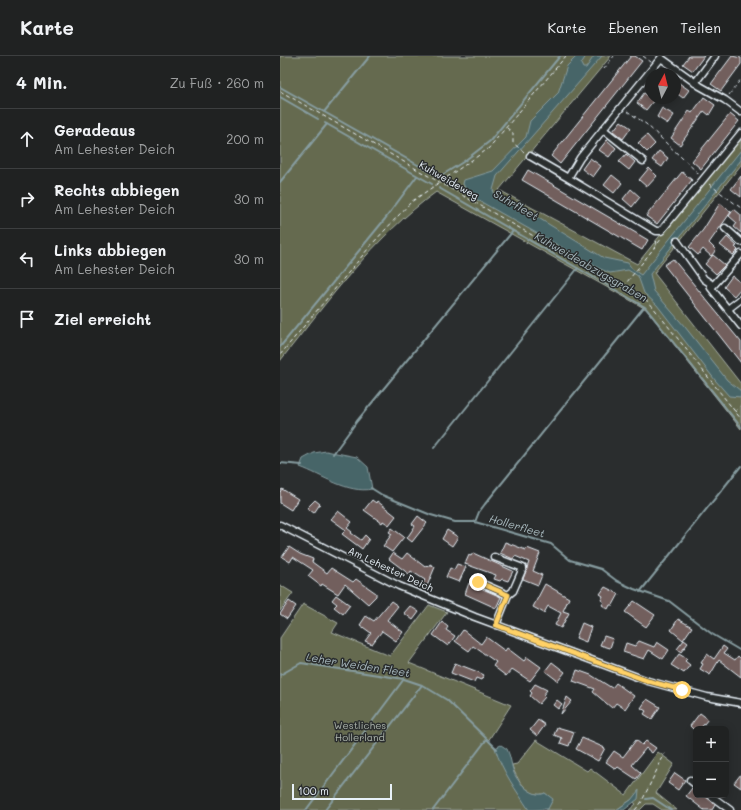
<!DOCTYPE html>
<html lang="de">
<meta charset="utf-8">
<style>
:root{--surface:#202222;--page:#2d2f2f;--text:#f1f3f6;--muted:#a2a4a5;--line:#3d3f40}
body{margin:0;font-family:Mali,sans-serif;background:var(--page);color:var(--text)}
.controls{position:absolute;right:12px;bottom:12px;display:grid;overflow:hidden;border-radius:6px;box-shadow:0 2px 10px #0003}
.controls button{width:36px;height:36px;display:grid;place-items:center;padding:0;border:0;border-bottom:1px solid var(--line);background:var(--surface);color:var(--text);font:20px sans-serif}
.compass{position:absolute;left:365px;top:12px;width:36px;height:36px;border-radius:50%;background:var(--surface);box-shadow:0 2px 10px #0003;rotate:7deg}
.scale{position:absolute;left:12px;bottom:10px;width:100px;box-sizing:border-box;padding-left:4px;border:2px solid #e8f1f8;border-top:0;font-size:11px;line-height:14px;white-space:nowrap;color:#e8f1f8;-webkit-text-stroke:3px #2a2d2e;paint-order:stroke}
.stop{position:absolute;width:12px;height:12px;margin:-9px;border:3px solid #ffd166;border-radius:50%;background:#fff}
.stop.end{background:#ffd166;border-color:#fff;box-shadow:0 1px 4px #0008}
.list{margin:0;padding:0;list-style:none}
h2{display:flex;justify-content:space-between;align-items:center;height:52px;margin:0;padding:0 16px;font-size:17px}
h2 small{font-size:13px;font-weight:400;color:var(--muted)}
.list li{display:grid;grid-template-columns:26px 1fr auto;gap:12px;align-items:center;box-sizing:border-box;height:60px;padding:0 16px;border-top:1px solid var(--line)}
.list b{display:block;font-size:15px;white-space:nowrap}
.list p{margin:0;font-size:13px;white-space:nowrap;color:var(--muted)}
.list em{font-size:13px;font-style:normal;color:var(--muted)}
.icon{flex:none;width:22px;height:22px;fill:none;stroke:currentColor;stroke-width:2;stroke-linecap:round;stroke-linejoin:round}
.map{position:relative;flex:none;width:461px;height:754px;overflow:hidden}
header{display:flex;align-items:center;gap:24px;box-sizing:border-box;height:56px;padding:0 20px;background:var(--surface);border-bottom:1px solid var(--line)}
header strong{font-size:19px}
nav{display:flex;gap:22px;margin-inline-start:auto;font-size:14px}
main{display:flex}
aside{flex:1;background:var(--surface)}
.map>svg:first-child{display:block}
</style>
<header>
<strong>Karte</strong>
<nav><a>Karte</a><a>Ebenen</a><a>Teilen</a></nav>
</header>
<main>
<aside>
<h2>4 Min.<small>Zu Fuß · 260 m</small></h2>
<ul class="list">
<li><svg class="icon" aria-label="ahead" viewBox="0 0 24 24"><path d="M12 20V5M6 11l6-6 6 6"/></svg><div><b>Geradeaus</b><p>Am Lehester Deich</p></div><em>200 m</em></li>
<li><svg class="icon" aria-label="right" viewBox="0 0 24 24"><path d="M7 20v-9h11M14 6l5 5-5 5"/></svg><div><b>Rechts abbiegen</b><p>Am Lehester Deich</p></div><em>30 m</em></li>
<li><svg class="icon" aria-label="left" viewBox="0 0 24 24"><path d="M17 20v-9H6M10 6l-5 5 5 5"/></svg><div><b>Links abbiegen</b><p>Am Lehester Deich</p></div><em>30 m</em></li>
<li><svg class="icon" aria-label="arrive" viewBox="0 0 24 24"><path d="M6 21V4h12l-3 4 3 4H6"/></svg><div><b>Ziel erreicht</b></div></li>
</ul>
</aside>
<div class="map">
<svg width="461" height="754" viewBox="0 0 461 754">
<rect width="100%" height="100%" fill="#2a2d2e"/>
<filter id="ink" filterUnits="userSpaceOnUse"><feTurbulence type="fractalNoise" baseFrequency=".025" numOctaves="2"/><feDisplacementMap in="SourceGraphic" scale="8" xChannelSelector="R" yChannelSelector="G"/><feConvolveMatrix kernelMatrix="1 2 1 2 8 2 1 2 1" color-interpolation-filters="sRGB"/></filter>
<g filter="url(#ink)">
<path fill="#656b50" stroke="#a6aea4" d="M0 0H331L219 134 357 208 461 80V109L374 217 461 328V373L366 253 156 136C94 181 48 245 0 305Z
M0 529 13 537 0 555Z
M23 548 58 567 52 576 110 600 149 549 167 556 129 607 231 649 208 685 220 697 251 754H0V582Z
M256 684 307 715 310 712 346 739 378 696 394 708 376 737 397 754H382L373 748H366L360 754H349L356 748 351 744 336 754H266L273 744 265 737C251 744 235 722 232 709L237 708Z"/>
<path fill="#476567" stroke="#879da1" d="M297 0H306L301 8 303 12H306L314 0H322L217 120 213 134 216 141 242 152 324 202 348 207 352 213 361 219 461 94V104L370 218 374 235 405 271 447 324 461 335V341L449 340 435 324 377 249 364 237 358 220 348 214 330 217 320 213 196 143 188 137 183 128 184 124 213 115 246 81 250 65 278 37 287 10Z
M46 395 77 401 88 411 92 433C68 438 42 419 20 411L23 403 34 397Z
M221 689 227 693C231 701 231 709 234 717 238 727 254 743 265 737L273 743 268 753 249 754C236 734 222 715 215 692Z
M359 734 358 743 344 754H336L351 744Z"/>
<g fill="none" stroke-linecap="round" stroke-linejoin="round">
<path stroke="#879da1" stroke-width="2" d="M0 31 159 121 183 106 210 85 280 0
M0 41 38 63
M44 56 90 0
M45 67 152 128
M0 126 47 68
M159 132 365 251 461 371
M0 291 105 163 137 120
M154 392 298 212
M53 398 77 365 233 175
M0 407 22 409
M91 432 102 439 151 459 175 466H195L271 488 290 504 321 513 337 525 354 533 389 545 432 578 461 595
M195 466 199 456 205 448 364 251
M360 536 461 410
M0 619 21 607 124 623 142 629 167 644 217 693
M366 743 373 742 391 754
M26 754 124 623
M45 754 142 629
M153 754 207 683"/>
</g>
<path fill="#725f5d" stroke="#e8f1f8" d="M351 0H355L362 5 280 108 271 100Z
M409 0H424L413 15 403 8Z
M452 0 461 2V8L441 35 431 28Z
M399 27 409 34 403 42 395 36Z
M364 37 374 44 366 54 357 47Z
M424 41 435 49 429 59 424 55 400 89 391 82 409 55 412 57Z
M382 52 394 59 388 68 377 61Z
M450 58 459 65 421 113 412 105Z
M341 65 351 72 343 83 333 75Z
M367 79 375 88 367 96 358 87Z
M327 84 336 92 329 101 319 94Z
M379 95 388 102 382 111 372 104Z
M346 98 355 106 349 114 339 106Z
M310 102 321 110 313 121 302 113Z
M369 112 377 120 367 131 359 124Z
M248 114 368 184 362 194 242 124Z
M402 116 412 124 377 168 366 160Z
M332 119 342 127 334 137 324 129Z
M461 120V141L451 133Z
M351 133 360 141 352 151 343 143Z
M440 147 451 156 429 187 436 194 431 200 423 193 418 199 409 191 423 174Z
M454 153 461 159V177L454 171 457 167 449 160Z
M447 181 457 190 455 191 458 194 453 199 440 189Z
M433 199 445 209 436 218 425 208Z
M393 203 461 286V307L384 209Z
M452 220 461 227V232L454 240 444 231Z
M2 433 18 443 11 454 0 447V436Z
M35 444 40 448 34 457 27 452Z
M92 444 96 447 97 445 116 460 109 469 103 465 102 467 84 454Z
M58 455 72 466 67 472 72 476 71 477 81 484 85 479 89 483 82 493 62 478 66 474 51 463Z
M138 460 147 467 132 486 127 482 135 470 132 468Z
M112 472 124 481 112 496 103 490 112 478 109 476Z
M167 474 178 481 172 490 162 483Z
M225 486 246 494 247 492 260 497 253 515 262 519 258 529 243 523 249 506 235 500 233 503 220 497Z
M9 491 20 498 33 503 32 506 47 517 51 512 73 526 76 523 96 537V540L88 548 65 528 58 538 42 528 41 530 28 520 33 514 13 501 10 506 2 501Z
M113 497 122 503 127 497 145 511 146 509 148 511 150 508 155 511 147 530 143 527 145 524 131 515 129 518 109 503Z
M193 497 233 515 228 525 222 523 220 525 214 523 216 519 185 508 189 499 191 500Z
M177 508 186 511 179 526 166 521 170 512 174 514Z
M189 527 221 541 216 552 185 538Z
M265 528 289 542 283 555 289 557 281 572 275 569 281 557 268 550 264 557 253 551Z
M325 531 339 538 333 549H330L328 553 322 549 324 546 321 544 323 540 320 538Z
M56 539 70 549 63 558 54 551 57 548 52 544Z
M9 545 16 550 7 563 0 558Z
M111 545 118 550 107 564 123 576 116 585 102 575 92 588 85 585 91 577 80 569 86 560 94 565Z
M354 545 375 559 366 571 345 556Z
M130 550 139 556 133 564 124 557Z
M398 563 412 571 403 584 391 574Z
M162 566 168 571 166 574 175 580 168 590 153 579Z
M302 567 311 571 306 586 296 582Z
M183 574 201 588 206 581 225 595 227 592 244 605 247 601 261 611 250 625 232 613 226 620 213 610 216 606 193 590 189 595 175 585Z
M324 580 333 583 330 592 320 589Z
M404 584 408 587 401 596 397 593Z
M359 585 374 591 377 586 389 594 383 603 369 594 364 603 343 596 346 587 355 590Z
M443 590 447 593 444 597 455 604 458 600 461 603V621L439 604 430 619 420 613 423 608 421 607 427 598 434 603Z
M399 598 407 603 405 605 410 609 404 617 391 609Z
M272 606 285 616 278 625 265 615Z
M175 607 198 616 204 619 201 624 196 622 194 626 171 617Z
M297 614 311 619 332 632 336 627 354 640 345 653 336 647 332 652 313 636 315 633 293 625Z
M255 628 267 634 263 639 265 641 259 648 250 640 252 637 250 635Z
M287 641 292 645 281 658Z
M367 643 380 651 372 663 364 658 366 655 361 652Z
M277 644 282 648 278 653 273 649Z
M420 657 428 663 420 673H413L410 670Z
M258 664 265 669 257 680 250 674Z
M277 671 294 676 289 690 280 687 282 682 274 679Z
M302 682 325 692 318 705 296 693Z
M356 684 362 689 366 685 376 692 372 697 366 692 352 709 361 717 356 723 338 711 336 713 326 706 334 695 343 701Z
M395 717 405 724 398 734 388 727Z
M461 718V732L454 727Z
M412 732 416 733V739H426L435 749 432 754H424L406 740Z"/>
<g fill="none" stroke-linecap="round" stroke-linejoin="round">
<defs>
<path id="minor" d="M415 27 435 0
M461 56 445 44 420 30 381 2 300 102 288 122 376 175H381L461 77
M323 73 363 105
M250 100 288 122
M445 172 461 186
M397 185 424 223 430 227 431 232 461 270
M431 232 461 198
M448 253 461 243
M0 469 119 530 195 561 368 625 427 641 461 647
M214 501 243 512 233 535 228 539 216 569
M198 526 228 539
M410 724 416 729
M430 739 450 754"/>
</defs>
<use href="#minor" stroke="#e8f1f8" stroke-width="9"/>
<path stroke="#e8f1f8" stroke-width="1" stroke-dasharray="4 3" stroke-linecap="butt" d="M363 0 371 6
M324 13 334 0
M0 35 369 246 461 363
M449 39 461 23
M347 55 366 68 419 118
M227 72 233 77V87L244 96
M429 128 461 152
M376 189 377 182
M343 231 382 182
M0 299 93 187 131 146 208 93 286 0
M455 356 461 349
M355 754 361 747 385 697"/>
<use href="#minor" stroke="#2a2d2e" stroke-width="6"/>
</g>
</g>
<g fill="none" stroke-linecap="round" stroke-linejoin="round" filter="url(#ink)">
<path stroke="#ffd166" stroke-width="5" d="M198 526 228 539 216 569 368 625 402 634"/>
</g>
<g text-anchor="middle" stroke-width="3" stroke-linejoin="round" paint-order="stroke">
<g font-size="10" fill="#e8f1f8" stroke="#2a2d2e">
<text transform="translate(169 124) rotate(30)" y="4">Kuhweideweg</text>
<text transform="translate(111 513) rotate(25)" y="4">Am Lehester Deich</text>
</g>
<g font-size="10" fill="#adb5ac" stroke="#2a2d2e">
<text x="80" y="673">Westliches<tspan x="80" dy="12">Hollerland</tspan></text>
</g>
<g font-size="11" font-style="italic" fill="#a8b9be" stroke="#2a2d2e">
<text transform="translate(236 149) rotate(30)" y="4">Suhrfleet</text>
<text transform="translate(311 211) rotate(30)" y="4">Kuhweideabzugsgraben</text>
<text transform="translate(237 470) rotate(16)" y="4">Hollerfleet</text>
<text transform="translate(78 609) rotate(9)" y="4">Leher Weiden Fleet</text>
</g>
</g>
</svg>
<div class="controls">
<button>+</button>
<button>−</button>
</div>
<svg class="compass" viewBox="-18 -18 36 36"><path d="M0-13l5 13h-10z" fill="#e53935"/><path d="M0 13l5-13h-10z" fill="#a2a4a5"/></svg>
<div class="scale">100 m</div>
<div class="stop" style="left:402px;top:634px"></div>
<div class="stop end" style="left:198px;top:526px"></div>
</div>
</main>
